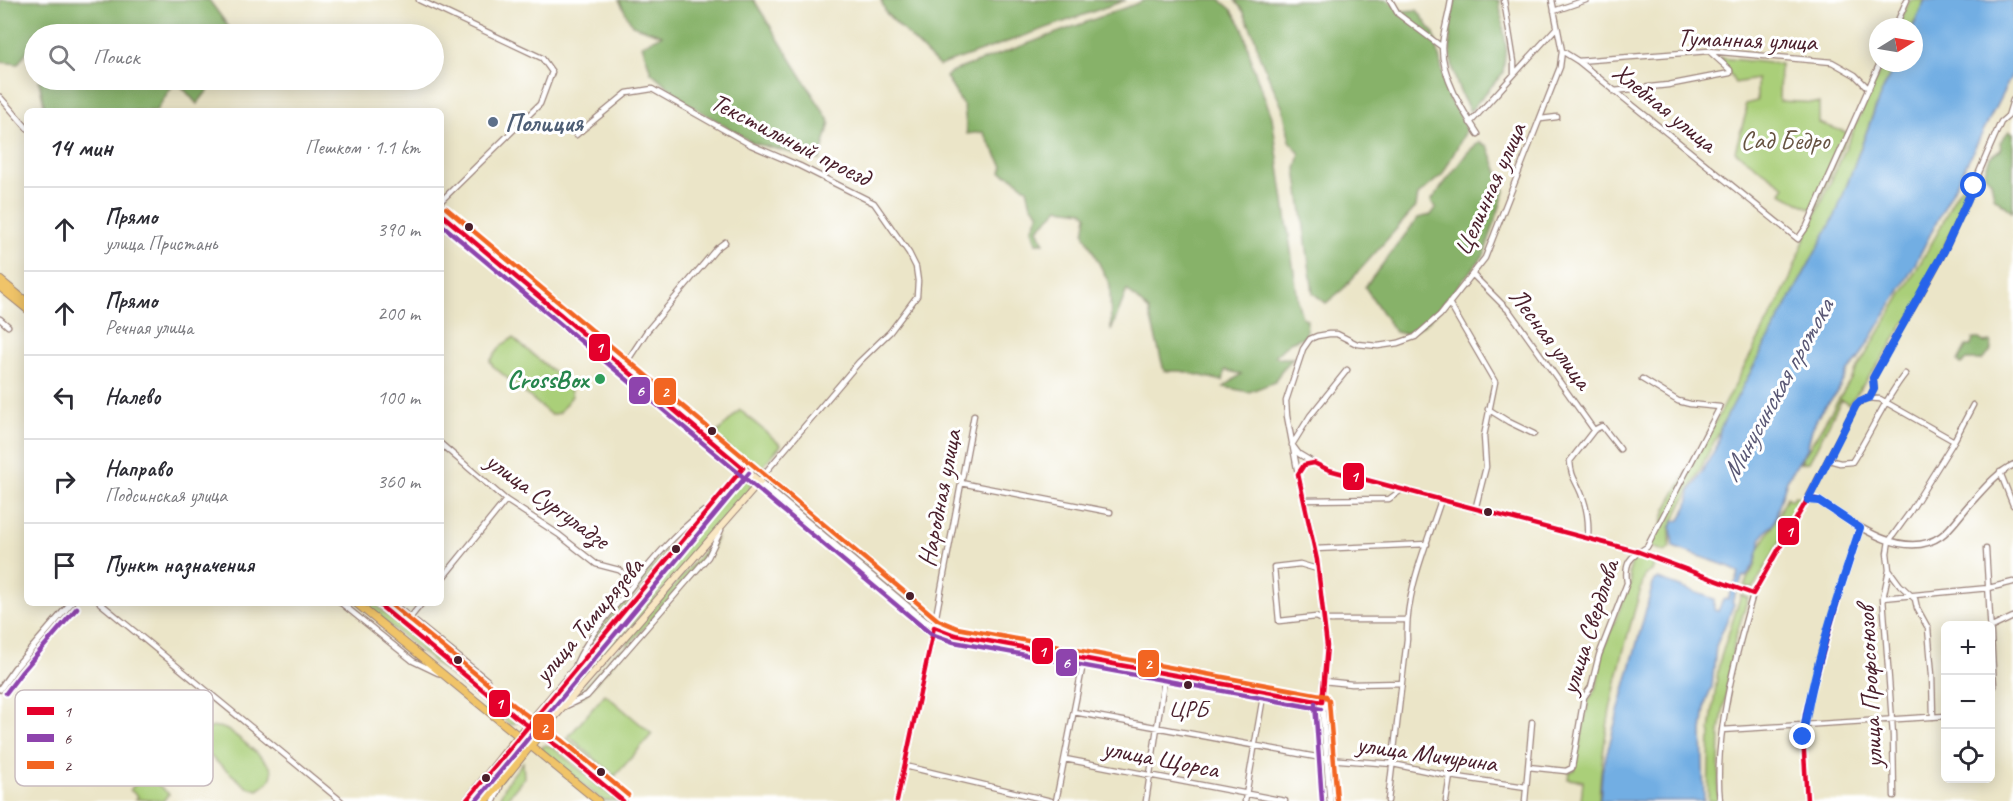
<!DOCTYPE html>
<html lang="ru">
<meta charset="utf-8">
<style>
:root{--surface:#fff;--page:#f7f7f7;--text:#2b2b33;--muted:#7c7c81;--line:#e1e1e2}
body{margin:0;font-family:Caveat,sans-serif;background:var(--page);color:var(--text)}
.controls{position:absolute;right:18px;bottom:18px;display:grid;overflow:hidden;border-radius:9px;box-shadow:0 3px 15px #0003}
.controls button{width:54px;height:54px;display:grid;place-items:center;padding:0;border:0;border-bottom:2px solid var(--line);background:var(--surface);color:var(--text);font:30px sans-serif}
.compass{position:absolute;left:1869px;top:18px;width:54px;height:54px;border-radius:50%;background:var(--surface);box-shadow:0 3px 15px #0003;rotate:79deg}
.stop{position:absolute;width:18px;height:18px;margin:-14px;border:4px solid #2563eb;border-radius:50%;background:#fff}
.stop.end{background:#2563eb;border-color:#fff;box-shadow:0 2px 6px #0008}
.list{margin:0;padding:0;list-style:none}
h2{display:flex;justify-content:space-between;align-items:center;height:78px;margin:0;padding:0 24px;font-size:26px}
h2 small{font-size:20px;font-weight:400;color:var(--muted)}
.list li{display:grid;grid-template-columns:39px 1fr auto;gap:18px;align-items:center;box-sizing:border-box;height:84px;padding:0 24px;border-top:2px solid var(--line)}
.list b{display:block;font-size:22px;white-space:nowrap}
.list p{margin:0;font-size:20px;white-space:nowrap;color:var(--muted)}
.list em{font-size:20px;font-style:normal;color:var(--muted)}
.icon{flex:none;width:33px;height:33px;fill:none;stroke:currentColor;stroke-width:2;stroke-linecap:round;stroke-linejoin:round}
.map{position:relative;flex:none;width:2013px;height:801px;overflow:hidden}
.search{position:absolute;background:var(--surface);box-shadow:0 3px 15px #0003;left:24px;top:24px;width:420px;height:66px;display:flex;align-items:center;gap:15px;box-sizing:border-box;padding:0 21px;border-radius:33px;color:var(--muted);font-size:22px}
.panel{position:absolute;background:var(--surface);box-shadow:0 3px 15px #0003;left:24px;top:108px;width:420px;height:498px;border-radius:9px}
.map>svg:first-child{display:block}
</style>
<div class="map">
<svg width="2013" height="801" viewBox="0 0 2013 801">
<rect width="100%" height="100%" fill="#fff"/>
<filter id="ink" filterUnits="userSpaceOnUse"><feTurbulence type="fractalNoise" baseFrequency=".0167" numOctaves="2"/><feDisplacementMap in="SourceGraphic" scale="12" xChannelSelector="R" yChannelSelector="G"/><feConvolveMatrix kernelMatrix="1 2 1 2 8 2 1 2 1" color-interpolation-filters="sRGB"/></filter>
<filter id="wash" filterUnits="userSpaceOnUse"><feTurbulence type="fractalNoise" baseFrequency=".008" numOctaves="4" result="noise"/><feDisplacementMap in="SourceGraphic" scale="24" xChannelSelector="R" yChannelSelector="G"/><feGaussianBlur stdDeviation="1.35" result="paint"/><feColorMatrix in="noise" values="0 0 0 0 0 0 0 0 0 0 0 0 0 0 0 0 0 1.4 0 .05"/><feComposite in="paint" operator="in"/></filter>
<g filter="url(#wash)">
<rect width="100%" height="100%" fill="#ebe5c8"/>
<path fill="#aacf79" stroke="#7a7752" stroke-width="1.5" d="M1910 0H1925L1912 27H1898Z
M1720 58 1780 64 1779 101 1819 103V123L1848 133 1815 211 1781 193 1785 187 1735 151 1746 113 1745 104 1757 101V79L1735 83Z
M1883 63H1895L1875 108 1836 214 1736 399 1670 528V548L1665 552 1649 546 1661 526 1666 509 1723 408 1790 279 1806 235 1821 204Z
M1966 183H1970L1971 189 1942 250 1919 305 1910 318 1903 324 1889 349 1849 404 1841 400 1809 462 1800 463C1846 387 1893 311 1937 234 1945 221 1954 190 1966 183Z
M513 338 569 385 572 396 559 413 551 415 493 366 490 361 502 345Z
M740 410 781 445 764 465 754 470 715 435Z
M743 476 750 478 751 489 546 723H540L538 718 739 477Z
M1795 496 1804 498 1753 589 1744 586C1747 578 1751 573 1755 565 1758 560 1756 552 1760 547 1770 531 1779 515 1787 497L1792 500Z
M717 536 712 550 585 695 574 700 615 653 621 649 624 650 628 645 627 643 630 636Z
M667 549 669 551 666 557 580 661 588 643Z
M1639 556 1654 563 1652 571 1645 575C1623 648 1602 724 1599 801H1581L1583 781 1568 779 1569 772 1575 770 1588 702 1597 686 1602 653 1631 581 1629 573 1632 561Z
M1741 595 1748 598 1735 639 1720 730 1718 801H1708L1710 732 1719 663Z
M362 603H373L516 720V723L511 725Z
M605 694 652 734 615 776 569 736Z
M216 727C220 727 221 727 225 729 234 733 271 763 272 771 273 779 265 786 258 790L247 787 205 752 202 747V737L210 728Z
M566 739H568L615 778 613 781 593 764 590 766 584 765 561 745Z
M546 745 552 747 618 801H603L542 751V747Z
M517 747 520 750V755L483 801H469L512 748Z
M523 762 524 778 505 801H498L508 781Z
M144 773 169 794 163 801 136 799 138 796 130 790Z"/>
<path fill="#87b269" stroke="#68684a" stroke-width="1.5" d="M0 0H209L234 34H34V66L29 48 18 64 0 62Z
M619 0H754L830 122 820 160 753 143 687 103 651 72 642 45 662 35 632 25Z
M881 0H1126L939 66 886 13Z
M1146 0H1220L1232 10 1243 28 1253 67 1272 117 1299 307 1302 317 1307 319 1306 336 1290 342 1275 356 1279 358H1293L1281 371 1275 382 1249 392 1224 387 1241 374 1225 370 1223 381 1181 371H1164L1149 311 1127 290 1111 331 1110 285 1084 234 1087 215 1083 211 1059 208C1052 216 1045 221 1038 229L1044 243H1036L1032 229 1039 214 1031 205 1027 189 1012 177 1001 172 1003 166 983 132 967 134 964 107 946 77 951 72Z
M1235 0H1388L1402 11 1417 10 1434 34 1449 100 1463 119 1466 131 1442 175 1418 195 1416 207 1343 289 1326 303 1313 293 1296 169 1300 154 1290 141 1283 109 1259 55 1255 38 1243 11Z
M1455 0H1499L1506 47 1503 73 1470 111C1449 78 1445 38 1455 0Z
M39 81V80H216L197 104 176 80 156 111H43L44 104Z
M2009 131 2013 133V212L1994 197 1991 181 1984 174 1990 157 2001 150 2000 142Z
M1479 142 1488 146 1505 191 1484 255 1426 324 1405 334 1395 332 1365 287 1418 218 1431 215 1436 208 1431 201 1467 153Z
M1973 339H1979L1985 343 1989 342 1991 343 1992 350 1981 360H1966L1961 364 1958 361 1966 346H1971Z"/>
<path fill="#72aee3" stroke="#5e6687" stroke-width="1.5" d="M1925 0H2013V73L1912 270 1858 360 1847 372 1837 393 1821 411 1812 429 1807 449 1787 480 1774 522 1762 537 1755 563 1746 577 1743 576 1732 602 1734 604 1716 646 1712 687 1706 700 1702 732 1704 801H1600L1602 771 1654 580 1658 579 1714 599V610L1718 611 1723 600 1728 599 1739 574 1730 567 1673 547 1671 527 1675 521 1680 520 1688 505 1690 492 1718 444 1720 429 1836 214 1880 96 1896 63H1914L1913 27Z"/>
</g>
<g filter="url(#ink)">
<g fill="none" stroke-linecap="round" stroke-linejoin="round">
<defs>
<path id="minor" d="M419 0 542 58 552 72 540 104 441 201
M1390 0 1398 14 1442 47
M1451 0C1449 15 1443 32 1442 47 1442 77 1462 110 1478 134
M1504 0 1514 62V74
M1554 11 1586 0
M1895 27 1907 0
M1562 51 1578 61 1798 239 1807 226 1880 63
M1578 61 1709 51 1832 62 1855 75 1869 89
M1614 91 1668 85 1730 73V70L1709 51
M0 97 27 128
M1541 119 1557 117
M1470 123 1557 27
M576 135 627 93 652 89 751 145 800 166 874 203 909 253 916 267 918 281 917 296 890 332 859 362 764 474 760 482
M1472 274 1510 312 1594 430 1602 426 1620 449
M1449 303 1495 382 1484 436 1486 467 1475 510
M0 319 8 326
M624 366 647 331 717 248 725 242
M1870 397 1874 389 1873 378C1895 334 1924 293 1945 249 1965 207 1982 164 2001 122L2008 116 2013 100
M1488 409 1509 422 1534 434
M441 444 506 500 558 534 596 564 619 570 635 582
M1292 445 1310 416 1347 370
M1293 446 1299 454 1314 463
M1829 460 1840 463 1852 462C1871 433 1884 400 1905 374
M2000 472 2013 505
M1298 474 1287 416 1286 401 1303 349 1310 339 1317 336 1329 334H1337L1357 344 1378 346 1398 343 1415 337 1440 315 1485 258 1560 67 1562 51 1552 0
M961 483 1110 512
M1304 500 1389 499 1403 489
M1807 500 1856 405 1865 398 1880 399 1954 441
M1588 537C1589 522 1587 507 1581 493 1575 479 1571 477 1570 461L1594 430
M1315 549 1427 544
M1986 549 1994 686
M1317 569 1300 564 1274 567 1279 621 1316 617 1323 620H1406
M1889 570 1900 585 1915 599 1917 608 1928 628 1932 675 1933 717
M441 580 506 500
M1883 598 1989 588 2013 582
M100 603 341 801
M341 603 413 661 438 673
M392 603 487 680 495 698
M410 618 422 603
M934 627 974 415
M1992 627 2013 617
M576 664C589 635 607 616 627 592 651 562 674 534 704 511
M1323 681 1352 684 1402 683
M566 706 587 696 600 681 708 557 721 530
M1074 712 1327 759 1393 764 1450 776 1526 787
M1722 730 1946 716
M1065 759 1285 801
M905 766 1051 801
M1528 767 1566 771 1572 768 1584 697 1591 687 1599 655 1627 583C1624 562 1630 557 1647 547L1720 407 1690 404 1678 401 1642 379
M1894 796 1893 735 1883 598 1889 570 1887 553 1889 541 1910 512 1954 441 1973 405
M494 801 500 787
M1056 801 1084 659
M1146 801 1165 674
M1245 801 1264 691
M1388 801 1407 639C1405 592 1427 544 1441 500
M1446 801 1450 776
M1525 801 1532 722
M1720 801C1713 739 1736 654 1753 594"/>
<path id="tertiary" d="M441 214 743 468
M760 482 925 621 946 632 1322 702
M0 689 15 668 71 603
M897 801 934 627
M1330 801 1322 702 1327 646 1317 560 1298 474 1304 465 1314 463 1329 470 1639 552 1753 594 1807 500 1815 499 1819 501C1850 521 1903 563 1941 536 1951 529 1960 515 1969 505 1983 490 1995 474 2013 465
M1807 801 1803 737 1806 712 1842 584 1860 528"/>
<path id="secondary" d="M527 725 743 468 760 482 540 734"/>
<path id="primary" d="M0 280 27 302
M0 287 27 309
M356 603 598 801
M377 603 516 717 557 746 623 801
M466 801 527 725
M486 801 540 734"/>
</defs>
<use href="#minor" stroke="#9a827a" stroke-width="7"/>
<use href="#tertiary" stroke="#9a827a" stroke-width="8"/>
<use href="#secondary" stroke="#9a827a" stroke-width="8"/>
<use href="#primary" stroke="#9a827a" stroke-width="9"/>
<use href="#minor" stroke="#fff" stroke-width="4.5"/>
<use href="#tertiary" stroke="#fff" stroke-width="5"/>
<use href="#secondary" stroke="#f9e7c3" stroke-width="6"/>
<use href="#primary" stroke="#f0c469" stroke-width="7"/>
<defs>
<path id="bus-1" d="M441 214 743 468 466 801
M377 603 516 717 557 746 623 801
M897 801 934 627 955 635 1322 702 1327 646 1317 560 1298 474 1304 465 1314 463 1329 470 1639 552 1753 594 1807 500 1815 499 1819 501 1860 528 1842 584 1806 712 1803 737 1807 801"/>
<path id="bus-2" d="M441 224 931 634 954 642 1321 709
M6 693 21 673 77 608
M1315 703 1322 801
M476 801 749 473"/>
<path id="bus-3" d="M446 208 938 620 957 628 1326 696 1329 701 1337 800
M389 603 521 711 562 740 628 795"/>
</defs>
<use href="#bus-1" stroke="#fff" stroke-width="9"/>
<use href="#bus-2" stroke="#fff" stroke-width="9"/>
<use href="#bus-3" stroke="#fff" stroke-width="9"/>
<use href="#bus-1" stroke="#e4002b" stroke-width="4.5"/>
<use href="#bus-2" stroke="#8e44ad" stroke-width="4.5"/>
<use href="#bus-3" stroke="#f26522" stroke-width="4.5"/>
</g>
</g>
<g fill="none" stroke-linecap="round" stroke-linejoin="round" filter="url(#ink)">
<path stroke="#2563eb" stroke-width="8" d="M1803 737C1813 669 1838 594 1860 528L1819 501 1808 500 1856 405 1860 401 1870 397 1874 389 1873 378 1944 251 1974 186"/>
</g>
<circle fill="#5c6f8a" stroke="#fff" stroke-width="2" cx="493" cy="122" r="6"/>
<g fill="#4a1f2b" stroke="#fff" stroke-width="2">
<circle cx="469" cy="227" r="5"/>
<circle cx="712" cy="431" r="5"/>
<circle cx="1488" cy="512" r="5"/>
<circle cx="676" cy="549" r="5"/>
<circle cx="910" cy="596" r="5"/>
<circle cx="458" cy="660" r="5"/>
<circle cx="1188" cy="685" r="5"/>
<circle cx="601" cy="772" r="5"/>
<circle cx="486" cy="778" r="5"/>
</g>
<circle fill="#2e9e5b" stroke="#fff" stroke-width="2" cx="600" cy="379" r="6"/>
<g text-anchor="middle" stroke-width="6" stroke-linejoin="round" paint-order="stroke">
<g font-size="24" fill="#4a1f2b" stroke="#fff">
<text x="1188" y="717">ЦРБ</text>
</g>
<g font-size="26" fill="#4a1f2b" stroke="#fff">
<text transform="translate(1747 39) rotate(2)" y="9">Туманная улица</text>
<text transform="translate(1665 107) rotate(39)" y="9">Хлебная улица</text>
<text transform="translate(791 139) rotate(27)" y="9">Текстильный проезд</text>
<text transform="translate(1489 189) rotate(-66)" y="9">Целинная улица</text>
<text transform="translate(1551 338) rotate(53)" y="9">Лесная улица</text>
<text transform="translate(939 498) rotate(-79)" y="9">Народная улица</text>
<text transform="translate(548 500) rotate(36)" y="9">улица Сургуладзе</text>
<text transform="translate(588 620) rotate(-50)" y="9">улица Тимирязева</text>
<text transform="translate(1589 627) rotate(-72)" y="9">улица Свердлова</text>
<text transform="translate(1869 687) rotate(-93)" y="9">улица Профсоюзов</text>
<text transform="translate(1427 753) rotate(8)" y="9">улица Мичурина</text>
<text transform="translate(1161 758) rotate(11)" y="9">улица Щорса</text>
</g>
<g font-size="26" font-weight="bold" fill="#4e5e75" stroke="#fff" text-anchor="start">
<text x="505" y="131">Полиция</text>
</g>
<g font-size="26" fill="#675442" stroke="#fff">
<text x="1785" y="149">Сад Бедро</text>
</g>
<g font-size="26" font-weight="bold" fill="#27864d" stroke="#fff" text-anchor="end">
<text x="588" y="388">CrossBox</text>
</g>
<g font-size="27" font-style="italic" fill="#5a5875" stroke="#fff">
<text transform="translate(1777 390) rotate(-61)" y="9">Минусинская протока</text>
</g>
</g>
<rect x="15" y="690" width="198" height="96" rx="9" fill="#fff" stroke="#c9bcbf" stroke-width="1.5"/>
<rect x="27" y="707" width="27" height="8" fill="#e4002b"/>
<rect x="27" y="734" width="27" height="8" fill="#8e44ad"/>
<rect x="27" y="761" width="27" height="8" fill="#f26522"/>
<g font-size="16" fill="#4a1f2b">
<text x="64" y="717">1</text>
<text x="64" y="744">6</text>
<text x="64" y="771">2</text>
</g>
<g stroke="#fff" stroke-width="2">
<rect x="588" y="333" width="23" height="29" rx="6" fill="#e4002b"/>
<rect x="628" y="376" width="23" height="29" rx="6" fill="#8e44ad"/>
<rect x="653" y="377" width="24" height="29" rx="6" fill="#f26522"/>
<rect x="1342" y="462" width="23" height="29" rx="6" fill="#e4002b"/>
<rect x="1777" y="517" width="23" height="29" rx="6" fill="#e4002b"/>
<rect x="1031" y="637" width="23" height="28" rx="6" fill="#e4002b"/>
<rect x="1055" y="648" width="23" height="29" rx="6" fill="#8e44ad"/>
<rect x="1137" y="649" width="23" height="29" rx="6" fill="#f26522"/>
<rect x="488" y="689" width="23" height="29" rx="6" fill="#e4002b"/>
<rect x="532" y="713" width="23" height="28" rx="6" fill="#f26522"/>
</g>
<g font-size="16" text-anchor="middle" font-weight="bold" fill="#fff">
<text x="599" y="353">1</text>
<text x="640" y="396">6</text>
<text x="665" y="397">2</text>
<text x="1354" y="482">1</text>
<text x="1789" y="537">1</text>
<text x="1042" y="657">1</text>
<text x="1066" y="668">6</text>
<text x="1148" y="669">2</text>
<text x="499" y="709">1</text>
<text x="544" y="733">2</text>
</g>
</svg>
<div class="controls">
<button>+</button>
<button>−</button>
<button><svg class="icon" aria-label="locate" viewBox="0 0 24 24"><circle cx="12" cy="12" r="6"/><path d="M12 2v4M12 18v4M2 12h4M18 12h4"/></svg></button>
</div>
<svg class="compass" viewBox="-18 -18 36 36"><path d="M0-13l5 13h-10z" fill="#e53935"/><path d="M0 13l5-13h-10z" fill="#7c7c81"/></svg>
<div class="stop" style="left:1974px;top:186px"></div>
<div class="stop end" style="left:1803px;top:737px"></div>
<div class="search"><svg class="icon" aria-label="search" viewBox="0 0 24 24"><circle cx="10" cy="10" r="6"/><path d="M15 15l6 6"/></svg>Поиск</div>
<section class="panel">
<h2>14 мин<small>Пешком · 1.1 km</small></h2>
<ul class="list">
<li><svg class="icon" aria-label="ahead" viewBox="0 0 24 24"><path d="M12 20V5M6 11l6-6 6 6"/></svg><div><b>Прямо</b><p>улица Пристань</p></div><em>390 m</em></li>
<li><svg class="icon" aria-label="ahead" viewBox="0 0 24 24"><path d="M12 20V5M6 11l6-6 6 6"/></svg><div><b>Прямо</b><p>Речная улица</p></div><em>200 m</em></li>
<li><svg class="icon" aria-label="left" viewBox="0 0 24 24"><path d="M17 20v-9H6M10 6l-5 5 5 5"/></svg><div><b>Налево</b></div><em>100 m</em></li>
<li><svg class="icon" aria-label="right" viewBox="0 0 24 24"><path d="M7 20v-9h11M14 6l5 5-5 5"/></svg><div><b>Направо</b><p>Подсинская улица</p></div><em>360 m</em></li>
<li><svg class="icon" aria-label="arrive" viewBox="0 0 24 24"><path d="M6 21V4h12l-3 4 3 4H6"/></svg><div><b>Пункт назначения</b></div></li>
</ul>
</section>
</div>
